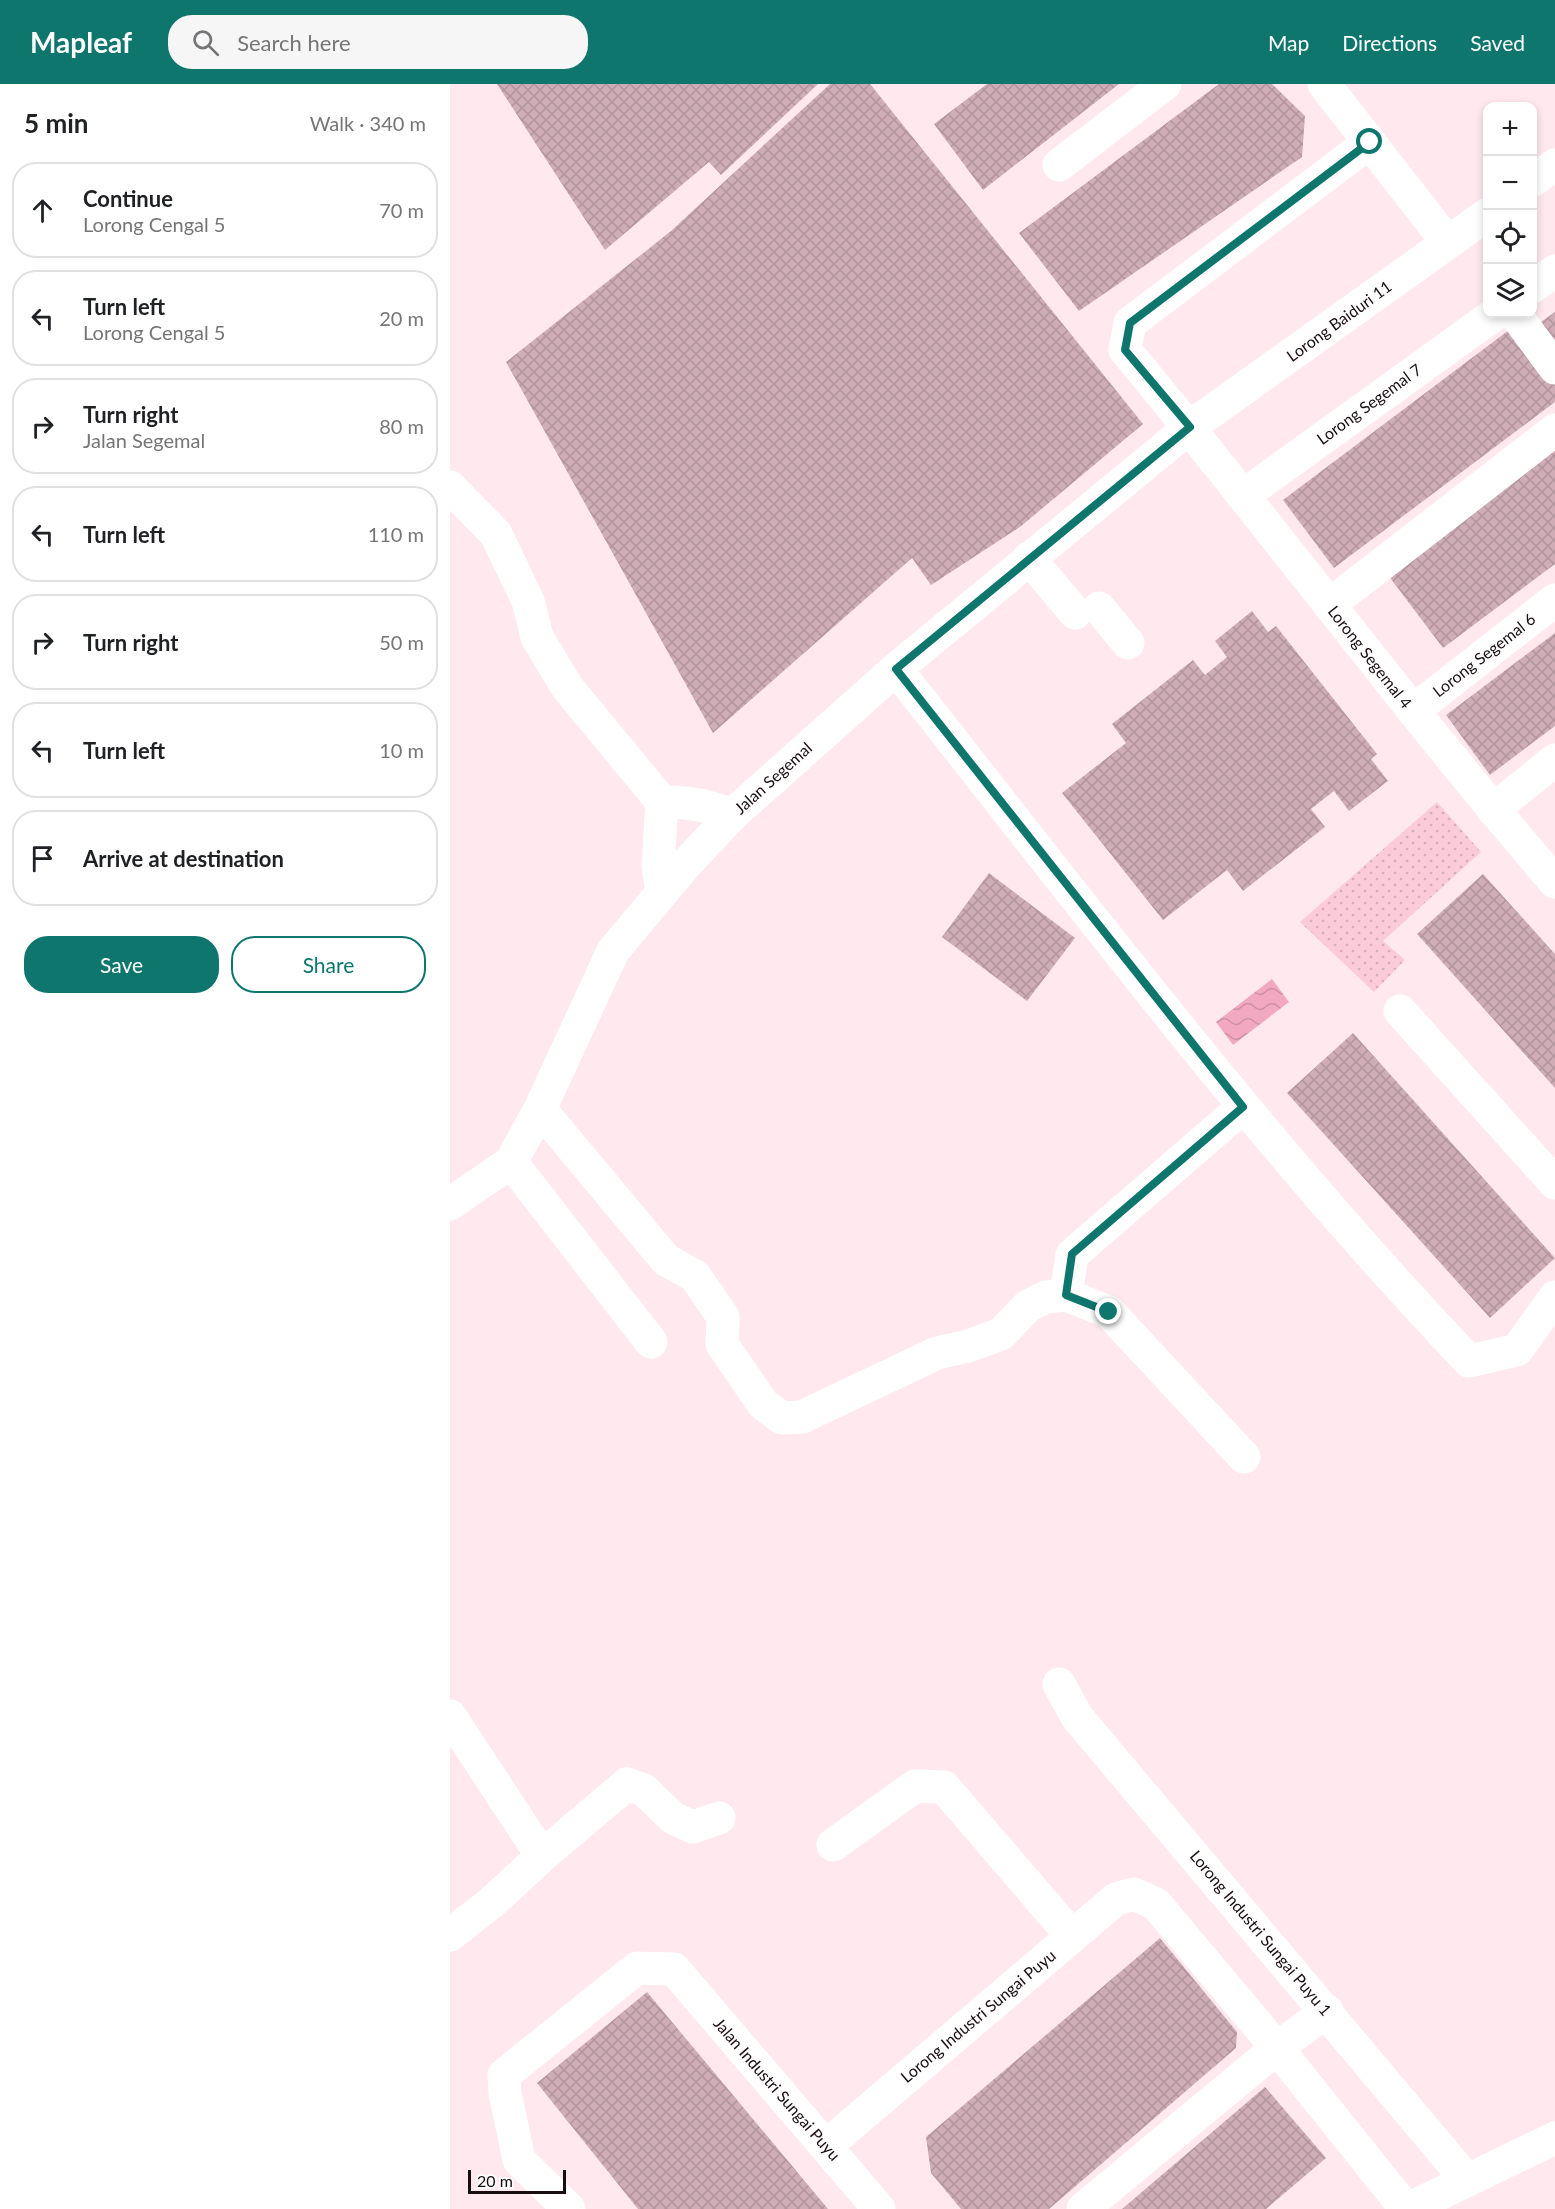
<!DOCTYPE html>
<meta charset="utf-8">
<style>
:root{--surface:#fff;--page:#f6f6f6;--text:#202124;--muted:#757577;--line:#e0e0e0;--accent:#0f766e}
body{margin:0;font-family:Lato,sans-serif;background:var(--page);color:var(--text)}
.controls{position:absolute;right:18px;top:18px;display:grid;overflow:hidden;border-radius:12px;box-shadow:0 3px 9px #0003}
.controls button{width:54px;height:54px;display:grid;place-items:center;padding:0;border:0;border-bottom:2px solid var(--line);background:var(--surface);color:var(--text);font:30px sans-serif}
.scale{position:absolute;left:18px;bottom:15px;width:98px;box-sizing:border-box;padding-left:6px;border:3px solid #180c10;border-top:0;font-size:16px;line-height:21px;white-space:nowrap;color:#180c10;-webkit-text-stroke:4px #fdfdfd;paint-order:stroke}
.stop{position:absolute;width:18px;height:18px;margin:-14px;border:4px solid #0f766e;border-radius:50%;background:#fff}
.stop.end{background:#0f766e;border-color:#fff;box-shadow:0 2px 6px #0008}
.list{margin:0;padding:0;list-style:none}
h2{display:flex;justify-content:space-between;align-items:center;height:78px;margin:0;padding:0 24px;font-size:26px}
h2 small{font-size:20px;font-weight:400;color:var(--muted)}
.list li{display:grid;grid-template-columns:39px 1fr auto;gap:18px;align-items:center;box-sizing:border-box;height:96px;margin:0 12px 12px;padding:0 12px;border:2px solid var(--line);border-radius:24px}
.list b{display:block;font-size:22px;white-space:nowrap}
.list p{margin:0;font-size:20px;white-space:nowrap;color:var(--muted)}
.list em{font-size:20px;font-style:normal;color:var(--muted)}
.actions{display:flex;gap:12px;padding:18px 24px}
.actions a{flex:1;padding:14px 0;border:2px solid var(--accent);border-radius:24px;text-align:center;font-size:21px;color:var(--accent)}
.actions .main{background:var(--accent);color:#fff}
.icon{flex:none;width:33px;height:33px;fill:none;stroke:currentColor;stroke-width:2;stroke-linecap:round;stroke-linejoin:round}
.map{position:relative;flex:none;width:1105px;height:2125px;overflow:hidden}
header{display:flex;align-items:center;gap:36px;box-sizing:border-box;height:84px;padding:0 30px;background:var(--accent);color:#fff}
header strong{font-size:28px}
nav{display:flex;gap:33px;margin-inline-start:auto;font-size:21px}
.search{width:420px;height:54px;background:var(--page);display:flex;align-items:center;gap:15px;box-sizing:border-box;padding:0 21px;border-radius:24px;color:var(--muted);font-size:22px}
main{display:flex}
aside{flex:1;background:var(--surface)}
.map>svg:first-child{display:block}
</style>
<header>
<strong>Mapleaf</strong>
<div class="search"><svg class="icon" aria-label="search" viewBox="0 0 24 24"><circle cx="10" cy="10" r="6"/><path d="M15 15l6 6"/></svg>Search here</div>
<nav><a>Map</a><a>Directions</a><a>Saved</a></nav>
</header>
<main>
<aside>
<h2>5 min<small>Walk · 340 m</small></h2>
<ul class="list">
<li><svg class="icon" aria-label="ahead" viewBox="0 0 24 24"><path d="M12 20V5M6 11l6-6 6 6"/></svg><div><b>Continue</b><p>Lorong Cengal 5</p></div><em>70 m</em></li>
<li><svg class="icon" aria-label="left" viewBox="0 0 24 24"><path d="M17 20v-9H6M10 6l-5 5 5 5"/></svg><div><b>Turn left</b><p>Lorong Cengal 5</p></div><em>20 m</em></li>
<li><svg class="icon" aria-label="right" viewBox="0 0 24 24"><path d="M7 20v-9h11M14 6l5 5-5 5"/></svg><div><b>Turn right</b><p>Jalan Segemal</p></div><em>80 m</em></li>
<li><svg class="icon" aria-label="left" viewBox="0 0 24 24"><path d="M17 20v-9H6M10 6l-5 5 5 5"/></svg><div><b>Turn left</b></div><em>110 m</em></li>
<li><svg class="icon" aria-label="right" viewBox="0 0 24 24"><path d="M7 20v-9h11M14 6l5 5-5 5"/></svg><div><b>Turn right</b></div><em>50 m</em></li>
<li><svg class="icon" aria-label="left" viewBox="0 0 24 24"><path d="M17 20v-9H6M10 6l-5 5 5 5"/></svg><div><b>Turn left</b></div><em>10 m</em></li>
<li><svg class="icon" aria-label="arrive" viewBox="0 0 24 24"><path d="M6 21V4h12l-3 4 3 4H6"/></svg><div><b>Arrive at destination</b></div></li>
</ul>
<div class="actions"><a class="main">Save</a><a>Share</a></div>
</aside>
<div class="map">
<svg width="1105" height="2125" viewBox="0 0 1105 2125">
<defs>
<pattern id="park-dots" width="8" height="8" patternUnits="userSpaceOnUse" patternTransform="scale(1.5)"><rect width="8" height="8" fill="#fbcbd9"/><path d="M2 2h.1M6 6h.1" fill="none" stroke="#d6adb9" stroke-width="1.8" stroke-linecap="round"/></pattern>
<pattern id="water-waves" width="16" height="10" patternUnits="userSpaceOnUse" patternTransform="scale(1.5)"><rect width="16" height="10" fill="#f2a8c0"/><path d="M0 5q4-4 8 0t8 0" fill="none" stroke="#cf8fa4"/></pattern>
<pattern id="building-cross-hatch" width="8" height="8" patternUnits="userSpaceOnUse" patternTransform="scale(1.5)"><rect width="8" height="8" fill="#cfadb7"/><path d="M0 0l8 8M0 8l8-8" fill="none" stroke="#b1949c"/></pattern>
</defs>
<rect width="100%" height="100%" fill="#ffe9ef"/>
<path fill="url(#park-dots)" d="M987 718 1031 768 933 857 955 876 924 908 850 838Z"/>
<path fill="url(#water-waves)" d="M822 895 839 918 783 961 766 938Z"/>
<path fill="url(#building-cross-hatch)" d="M47 0H368L271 91 259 78 155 166Z
M380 0H420L693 340 570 443 481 501 462 474 263 649 56 278 221 147Z
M537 0H669L533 106 484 40Z
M769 0H822L855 32 852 73 629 227 569 149Z
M1105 228V263L1088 240Z
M1063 243 1105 299V318L884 484 833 416Z
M1105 366V480L993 564 938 491Z
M802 527 818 548 826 542 927 670 921 675 938 697 899 727 884 707 861 725 875 743 793 807 777 786 713 836 612 709 676 659 662 640 743 576 755 591 777 573 765 557Z
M1105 549V642L1040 691 996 631Z
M539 789 625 854 577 917 492 853Z
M1033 790 1105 870V1004L967 850Z
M903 949 1105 1174 1040 1234 837 1009Z
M710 1854 787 1948 786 1964 599 2125H511L481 2089 476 2053Z
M197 1908 378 2125H188L87 1999Z
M815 2003 876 2074 816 2125H672Z"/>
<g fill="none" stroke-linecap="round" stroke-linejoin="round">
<path stroke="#fff" stroke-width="33" d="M874 0 998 159
M920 58 680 239 675 266C821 441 956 625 1105 798
M609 81 715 0
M1082 97 1105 81
M1082 203 1105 187
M1065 230 1105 284
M0 403 46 450 78 517 87 553 117 603 212 718 208 781 212 808
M794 411 1045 230
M579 474 625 529
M879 521 1105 346
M649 524 678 559
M446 585C632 820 812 1060 1019 1277L1067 1266 1105 1213
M963 627 1105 516
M212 718C240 718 256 721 282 731
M1043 726 1105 676
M950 927 1105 1099
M90 1025 216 1176 245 1192 273 1233 272 1260 313 1320 332 1334 352 1333 487 1269 518 1262 551 1250 578 1222 596 1213 616 1211 622 1171 793 1023
M61 1078 201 1258
M0 1120 61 1078 90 1025 163 867 236 780 282 731 446 585 740 343 1038 130
M616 1211 659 1228 794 1373
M609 1600 627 1633 1017 2096
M0 1632 92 1772 41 1819 0 1851
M383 1761 465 1702 494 1703 622 1852
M92 1772 177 1700 194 1706 223 1734 243 1743 269 1734
M376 2062 666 1815 684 1810 706 1820 827 1964 956 2125
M119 2125 69 2076 55 2009 54 1991 187 1884 224 1885 429 2125
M633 2125 827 1964 877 1927
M958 2125 1105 2054"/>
</g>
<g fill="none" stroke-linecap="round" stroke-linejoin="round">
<path stroke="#0f766e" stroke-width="8" d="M659 1228 616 1211 622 1170 793 1023 446 585 740 343 675 266 680 239 920 58"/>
</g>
<g text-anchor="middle" stroke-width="4.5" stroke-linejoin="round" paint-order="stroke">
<g font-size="16" fill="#180c10" stroke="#fdfdfd">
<text transform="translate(889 237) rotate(-36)" y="6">Lorong Baiduri 11</text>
<text transform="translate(919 320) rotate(-36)" y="6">Lorong Segemal 7</text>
<text transform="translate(1034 571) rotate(-38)" y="6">Lorong Segemal 6</text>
<text transform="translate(920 573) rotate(52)" y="6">Lorong Segemal 4</text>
<text transform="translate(323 694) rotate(-42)" y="6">Jalan Segemal</text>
<text transform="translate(811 1849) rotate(50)" y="6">Lorong Industri Sungai Puyu 1</text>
<text transform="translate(528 1932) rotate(-40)" y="6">Lorong Industri Sungai Puyu</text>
<text transform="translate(327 2005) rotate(49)" y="6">Jalan Industri Sungai Puyu</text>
</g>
</g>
</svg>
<div class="controls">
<button>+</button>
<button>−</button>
<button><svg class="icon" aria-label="locate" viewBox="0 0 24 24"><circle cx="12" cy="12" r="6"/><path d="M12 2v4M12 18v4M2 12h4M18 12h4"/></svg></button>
<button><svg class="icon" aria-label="layers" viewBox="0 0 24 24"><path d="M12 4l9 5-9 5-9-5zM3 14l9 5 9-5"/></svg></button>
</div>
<div class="scale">20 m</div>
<div class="stop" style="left:920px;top:58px"></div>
<div class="stop end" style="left:659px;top:1228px"></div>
</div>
</main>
